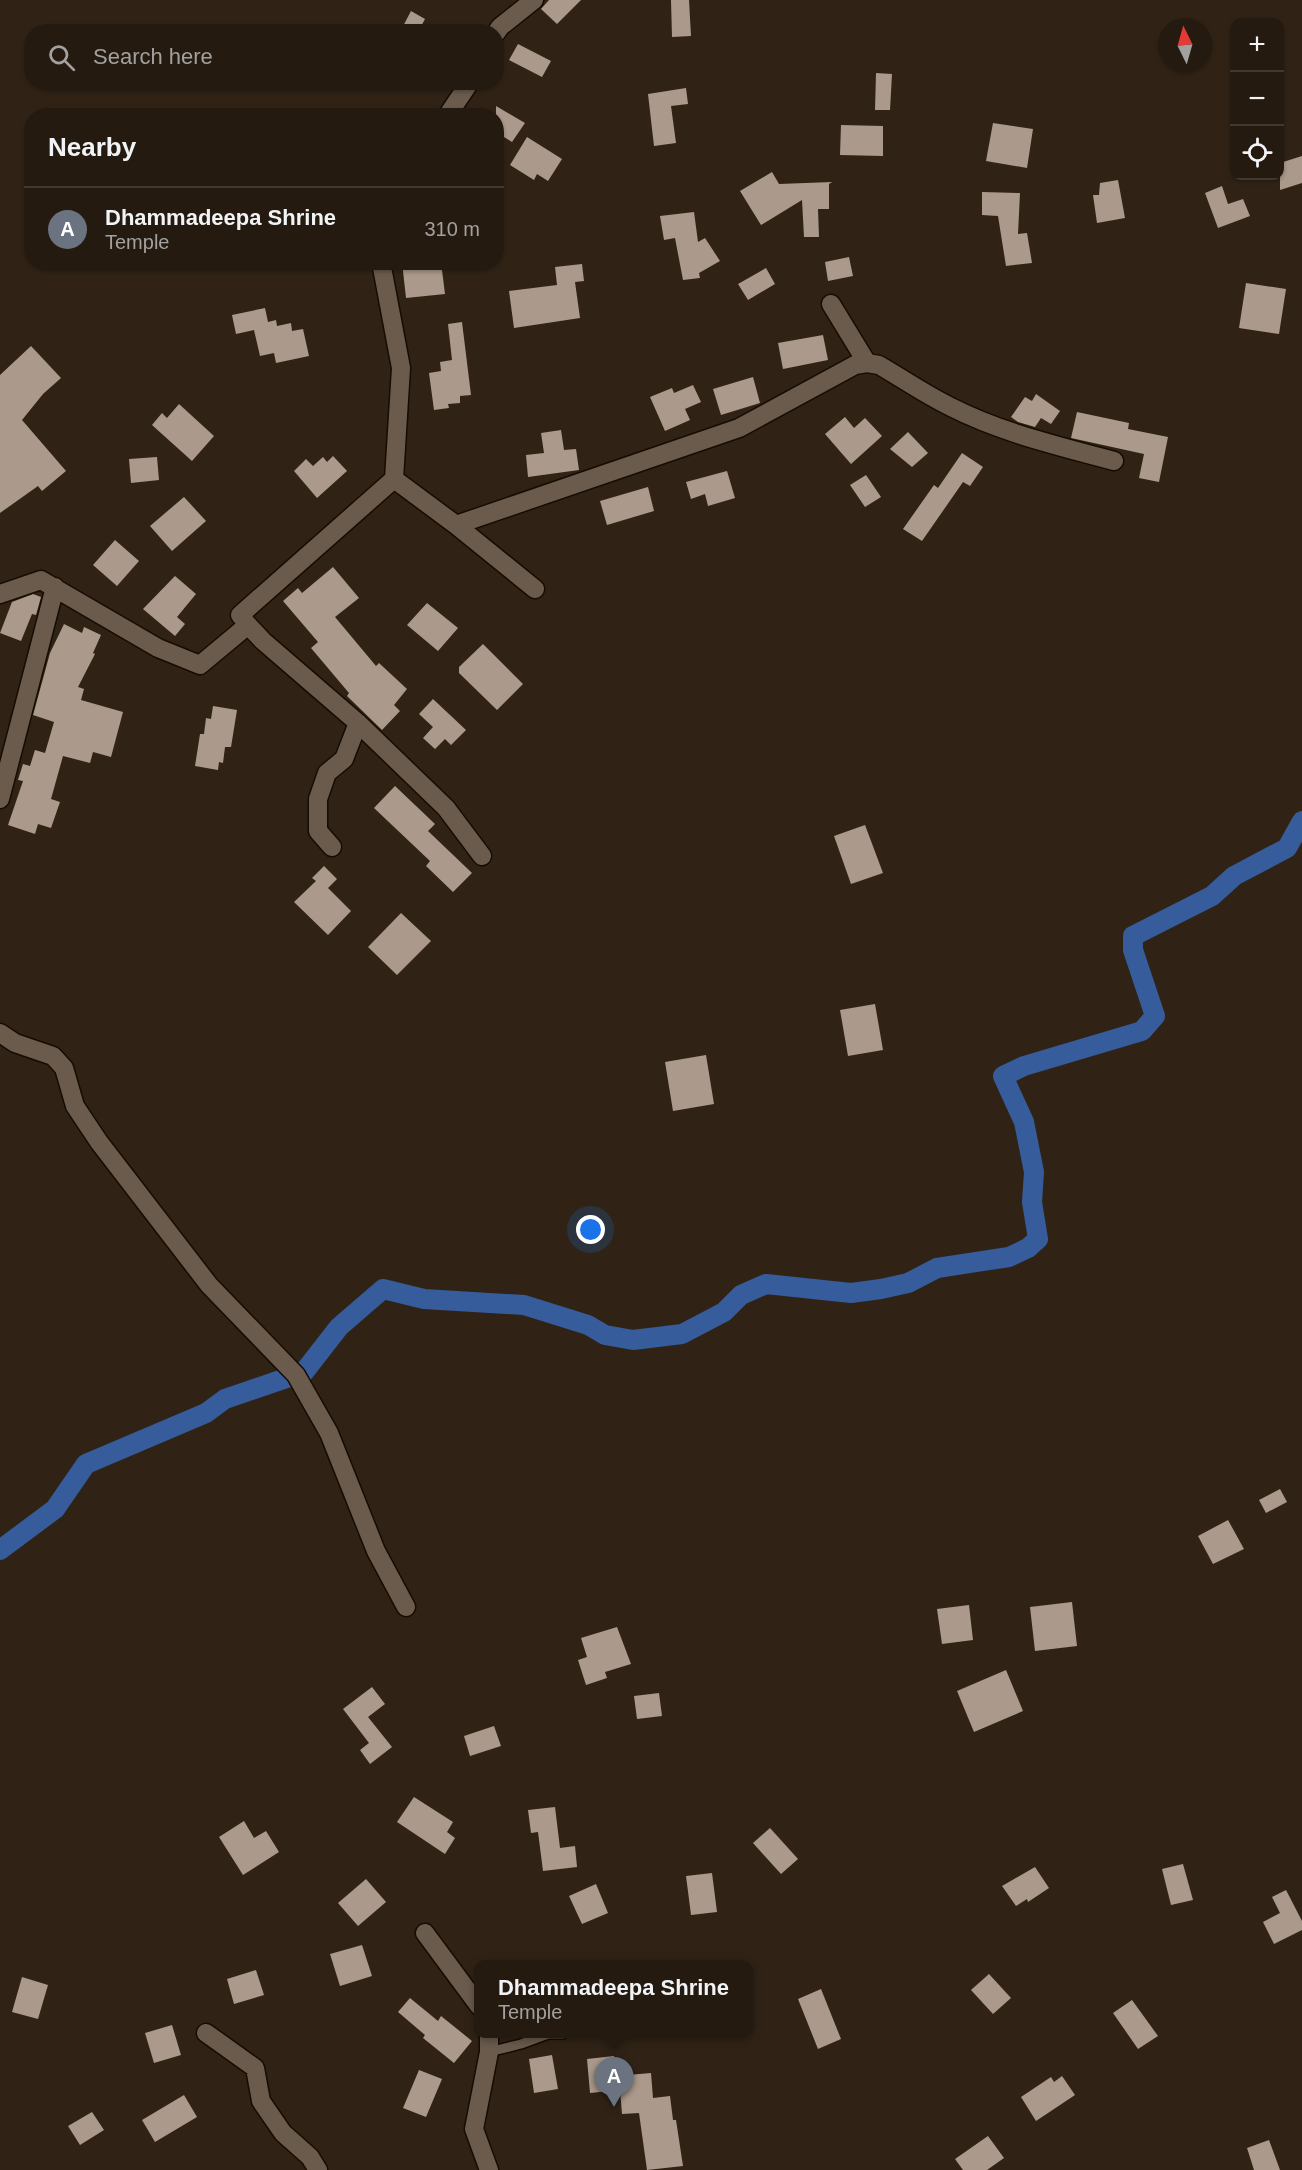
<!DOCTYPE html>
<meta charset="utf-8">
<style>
:root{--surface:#241a10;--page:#30271e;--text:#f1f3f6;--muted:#a3a19f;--line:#413830;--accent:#0b8043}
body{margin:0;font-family:Helvetica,sans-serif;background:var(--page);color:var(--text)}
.controls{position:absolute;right:18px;top:18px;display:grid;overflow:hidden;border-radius:12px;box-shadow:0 2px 4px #0004}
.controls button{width:54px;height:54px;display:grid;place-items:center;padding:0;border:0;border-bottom:2px solid var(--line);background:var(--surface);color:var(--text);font:30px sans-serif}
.compass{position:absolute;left:1158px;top:18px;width:54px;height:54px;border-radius:50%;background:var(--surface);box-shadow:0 2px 4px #0004;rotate:355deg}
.you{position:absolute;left:591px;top:1230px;width:21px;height:21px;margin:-15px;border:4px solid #fff;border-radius:50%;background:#1a73e8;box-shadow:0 0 0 9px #1a73e833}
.badge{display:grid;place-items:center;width:39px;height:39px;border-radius:50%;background:var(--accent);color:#fff;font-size:20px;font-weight:700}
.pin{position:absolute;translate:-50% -50px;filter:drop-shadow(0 2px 3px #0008)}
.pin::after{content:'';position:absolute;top:32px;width:21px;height:18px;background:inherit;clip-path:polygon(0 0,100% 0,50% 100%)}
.popup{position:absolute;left:474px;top:1960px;width:279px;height:78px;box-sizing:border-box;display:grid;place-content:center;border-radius:12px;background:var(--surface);filter:drop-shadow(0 2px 4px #0005);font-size:20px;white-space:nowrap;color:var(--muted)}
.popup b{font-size:22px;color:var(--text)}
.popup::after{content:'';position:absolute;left:50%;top:100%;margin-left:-12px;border:12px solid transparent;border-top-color:var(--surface)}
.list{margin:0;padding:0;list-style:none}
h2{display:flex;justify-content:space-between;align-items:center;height:78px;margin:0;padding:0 24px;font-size:26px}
h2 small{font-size:20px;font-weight:400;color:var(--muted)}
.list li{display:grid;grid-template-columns:39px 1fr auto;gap:18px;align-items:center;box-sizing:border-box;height:84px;padding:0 24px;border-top:2px solid var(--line)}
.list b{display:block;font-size:22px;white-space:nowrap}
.list p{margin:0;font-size:20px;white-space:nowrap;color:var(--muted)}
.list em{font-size:20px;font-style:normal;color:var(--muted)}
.icon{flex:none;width:33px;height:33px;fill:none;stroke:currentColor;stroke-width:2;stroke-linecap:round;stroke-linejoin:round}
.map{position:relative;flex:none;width:1302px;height:2170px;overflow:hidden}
.search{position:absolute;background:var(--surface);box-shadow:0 2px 4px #0004;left:24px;top:24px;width:480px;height:66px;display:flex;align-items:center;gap:15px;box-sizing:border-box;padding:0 21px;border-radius:24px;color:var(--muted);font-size:22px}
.panel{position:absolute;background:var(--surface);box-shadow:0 2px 4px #0004;left:24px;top:108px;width:480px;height:162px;border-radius:24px}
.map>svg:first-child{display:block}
</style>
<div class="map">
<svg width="1302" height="2170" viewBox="0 0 1302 2170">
<rect width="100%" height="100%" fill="#302316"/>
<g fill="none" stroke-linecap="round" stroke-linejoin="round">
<path stroke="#365c9b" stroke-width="20" d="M0 1550 55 1509 86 1464 206 1413 225 1399 304 1372 339 1327 383 1289 424 1299 524 1305 588 1325 605 1335 633 1340 682 1334 724 1312 741 1295 766 1284 851 1293 881 1289 908 1283 937 1268 1009 1257 1028 1248 1038 1239 1032 1202 1034 1172 1024 1122 1003 1076 1024 1066 1142 1031 1155 1016 1133 950V936L1212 896 1234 876 1287 848 1302 821"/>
</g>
<path fill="#ab9a8b" d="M549 0H581L557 24 541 9Z
M671 0H689L691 36 672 37Z
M411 11 425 19 418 32H400Z
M518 44 551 61 542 77 509 60Z
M876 73 892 74 890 110H875Z
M686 88 688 104 671 106 676 143 654 146 648 94Z
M496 106 525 123 512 142 496 132Z
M993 123 1033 129 1027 168 986 161Z
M841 125 883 126V156L840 155Z
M527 137 562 159 548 181 537 174 534 180 510 165Z
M1302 156V183L1280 190V163Z
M772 172 779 184 832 182 829 184V209H818L819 237H804L802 200 761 225 740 191Z
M1118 180 1125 218 1097 223 1093 195H1099L1100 183Z
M1222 186 1228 204 1243 199 1250 216 1218 228 1205 193Z
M982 192 1020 193 1018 234 1027 233 1032 263 1006 266 998 216 982 215Z
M694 212 698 242 705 238 720 261 699 273 700 278 683 280 675 238 664 240 660 216Z
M849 257 853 276 828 281 825 262Z
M402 262H441L445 294 406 298Z
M582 264 584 281 575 282 580 318 514 328 509 291 557 285 555 267Z
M766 268 775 284 748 300 738 284Z
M1246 283 1286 289 1279 334 1239 328Z
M265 308 268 322 276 320 277 326 291 323 292 331 303 329 309 356 276 363 274 353 260 356 254 330 236 334 232 315Z
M462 322 471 395 460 396V403L448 404 449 408 434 410 429 373 441 371 440 362 452 360 448 324Z
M823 335 828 360 783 369 778 343Z
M31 346 61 378 43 394 22 420 66 471 42 491 38 486 0 513V375Z
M753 377 760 403 721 415 713 389Z
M693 385 701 402 685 409 690 420 665 431 650 397 672 388 674 393Z
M1036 394 1060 411 1051 424 1041 418 1035 427 1018 422 1011 417 1025 397 1032 401Z
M179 404 214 436 192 461 152 425 162 413 167 418Z
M1077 412 1129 423 1128 429 1168 437 1159 482 1139 478 1144 454 1071 438Z
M845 417 854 428 865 418 882 436 851 464 825 434Z
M561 430 564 450 576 449 579 470 528 477 526 455 544 453 541 433Z
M908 432 928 453 912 467 890 449Z
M962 453 983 467 970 486 963 482 922 541 903 529 934 485 938 488Z
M333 456 347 471 317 498 294 471 306 459 313 466 323 457 327 462Z
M157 457 159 480 131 483 129 459Z
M727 471 735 498 708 506 705 494 691 499 686 482Z
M866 475 881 497 865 507 850 485Z
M648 487 654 511 607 525 600 501Z
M184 497 206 521 172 551 150 526Z
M115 540 139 561 117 586 93 565Z
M333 567 359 598 335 617 376 666 379 663 407 689 394 705 400 711 382 730 347 696 349 693 311 648 318 642 283 601 298 588 302 593Z
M175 576 196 594 177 617 185 624 175 636 143 609Z
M33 594 41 597 36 615 32 614 21 641 0 633 12 602Z
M427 603 458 628 438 651 407 625Z
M64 624 82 633 84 627 101 635 93 653 95 654 78 687 84 689 81 700 123 712 111 757 93 752 90 763 63 756 51 799 60 802 51 828 38 824 35 834 8 825 23 781 18 780 23 764 30 766 35 750 45 753 54 722 33 715 50 653Z
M483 644 523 684 497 710 459 673V667Z
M433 699 466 730 451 745 445 739 435 749 423 738 433 727 419 714Z
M213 706 237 710 231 747H225L223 763 219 762 218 770 195 766 200 734H204L206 718 211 719Z
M395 786 435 824 428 831 472 873 453 892 426 866 430 861 374 808Z
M865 825 883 873 851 884 834 836Z
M324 866 337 879 328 888 351 911 328 935 294 902 316 881 312 878Z
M401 913 431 941 397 975 368 947Z
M875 1004 883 1050 848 1056 840 1010Z
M706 1055 714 1104 673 1111 665 1062Z
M1280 1489 1287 1502 1266 1513 1259 1500Z
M1228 1520 1244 1549 1213 1564 1198 1536Z
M1072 1602 1077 1646 1035 1651 1030 1607Z
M969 1605 973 1640 942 1644 937 1609Z
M617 1627 631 1664 605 1672 607 1678 586 1685 578 1660 587 1657 581 1638Z
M1006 1670 1023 1711 974 1732 957 1691Z
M372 1687 385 1704 368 1717 392 1747 370 1764 360 1750 369 1743 343 1709Z
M659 1693 662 1716 637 1719 634 1696Z
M494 1726 501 1746 470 1756 464 1736Z
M414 1797 453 1822 447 1832 455 1838 445 1854 397 1822Z
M555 1807 560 1848 575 1846 577 1867 543 1871 538 1832 531 1833 528 1810Z
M244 1821 254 1838 266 1831 279 1852 243 1875 219 1837Z
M770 1828 798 1859 781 1874 753 1843Z
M1183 1864 1193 1900 1171 1905 1162 1869Z
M1035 1867 1049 1888 1028 1902 1027 1899 1016 1906 1002 1886Z
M712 1873 717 1912 691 1915 686 1876Z
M366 1879 386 1902 358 1926 338 1903Z
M596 1884 608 1913 582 1924 569 1896Z
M1286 1890 1302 1921V1930L1274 1944 1263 1922 1280 1913 1272 1897Z
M362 1945 372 1976 340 1986 330 1954Z
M256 1970 264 1995 234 2004 227 1979Z
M989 1974 1011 1998 993 2014 971 1990Z
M22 1977 48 1985 38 2019 12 2012Z
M821 1989 841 2039 818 2049 798 1999Z
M410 1998 438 2021 441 2016 472 2041 454 2063 423 2038 425 2035 398 2012Z
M1132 2000 1158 2036 1138 2049 1113 2013Z
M172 2025 181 2055 154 2063 145 2033Z
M552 2055 558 2089 534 2093 529 2059Z
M614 2056 616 2076 651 2073 653 2098 670 2096 673 2120H676L683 2166 647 2170 639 2113 622 2114 620 2090 590 2093 587 2059Z
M419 2070 442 2079 426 2117 403 2108Z
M1062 2076 1075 2095 1036 2121 1021 2097 1051 2077 1054 2082Z
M184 2095 197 2117 155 2142 142 2120Z
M92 2112 104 2130 80 2145 68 2126Z
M988 2136 1004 2158 987 2170H963L955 2159Z
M1269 2140 1280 2170H1254L1247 2148Z"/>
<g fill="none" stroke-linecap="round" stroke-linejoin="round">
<defs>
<path id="lane" d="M489 2052 521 2044 548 2034H563"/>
<path id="street" d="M496 33 500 27 534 0
M447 116 470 82
M381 262 401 368 394 479
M831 304 867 363
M456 525 535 589
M0 594 41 580 158 648 200 665 248 625 240 615 394 479 456 525 739 428 855 365 867 363 879 365C903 379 926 395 951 407 1002 433 1059 446 1114 461
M248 625 263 641 358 723 446 808 482 856
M0 799 55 587
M332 847 318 831V799L327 773 344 759 358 723
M0 1033 15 1043 53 1056 64 1068 75 1106 99 1142 209 1285 296 1375 329 1433 376 1551 406 1607
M425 1933 479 2006
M206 2033 255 2068 261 2101 283 2133 310 2157 318 2170
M489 2034V2052L474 2129 489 2170"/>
</defs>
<use href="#lane" stroke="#170c02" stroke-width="12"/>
<use href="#street" stroke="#170c02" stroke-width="21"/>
<use href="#lane" stroke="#6a5b4d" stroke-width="9"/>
<use href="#street" stroke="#6a5b4d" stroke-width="18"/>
</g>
</svg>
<div class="controls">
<button>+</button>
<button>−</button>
<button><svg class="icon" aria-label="locate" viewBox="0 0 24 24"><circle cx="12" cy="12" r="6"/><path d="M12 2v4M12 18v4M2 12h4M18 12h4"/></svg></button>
</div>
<svg class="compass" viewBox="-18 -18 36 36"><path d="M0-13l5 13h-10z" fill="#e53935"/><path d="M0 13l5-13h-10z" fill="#a3a19f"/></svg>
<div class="you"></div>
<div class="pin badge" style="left:614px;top:2107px;background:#6b7280">A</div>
<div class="popup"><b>Dhammadeepa Shrine</b>Temple</div>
<div class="search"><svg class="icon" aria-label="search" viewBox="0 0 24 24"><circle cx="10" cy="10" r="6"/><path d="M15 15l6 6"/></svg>Search here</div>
<section class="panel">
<h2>Nearby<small></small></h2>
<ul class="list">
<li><span class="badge" style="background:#6b7280">A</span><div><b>Dhammadeepa Shrine</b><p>Temple</p></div><em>310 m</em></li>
</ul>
</section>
</div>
